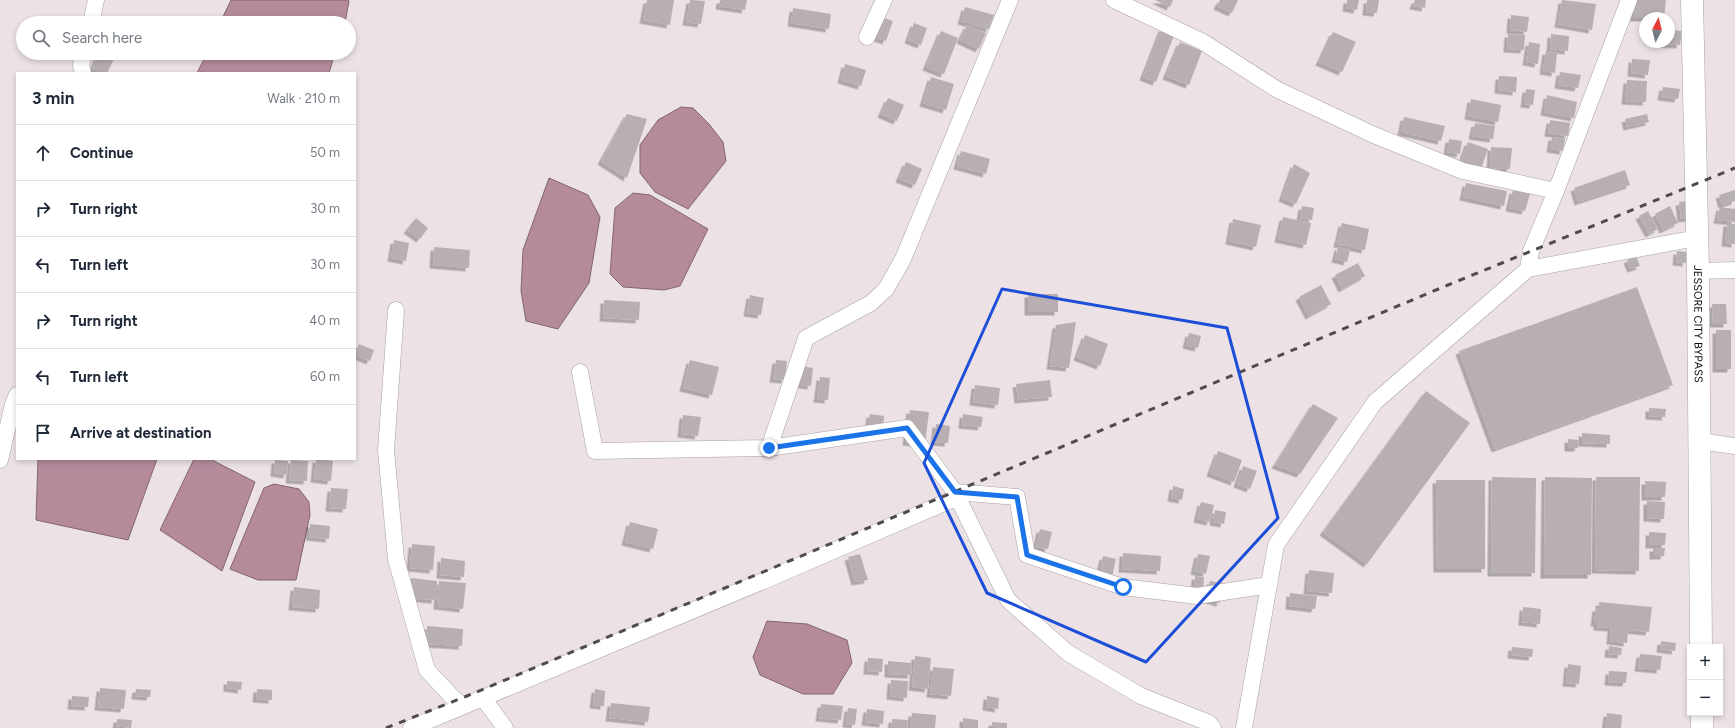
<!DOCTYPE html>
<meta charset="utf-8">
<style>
:root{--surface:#fff;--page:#f6f6f7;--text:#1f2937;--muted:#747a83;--line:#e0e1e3}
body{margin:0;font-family:Figtree,sans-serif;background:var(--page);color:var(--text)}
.controls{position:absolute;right:12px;bottom:12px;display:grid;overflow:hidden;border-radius:0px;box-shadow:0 2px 6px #0003}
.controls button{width:36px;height:36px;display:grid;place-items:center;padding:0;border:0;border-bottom:1px solid var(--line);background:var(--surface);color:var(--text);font:20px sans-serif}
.compass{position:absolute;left:1639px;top:12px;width:36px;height:36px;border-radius:50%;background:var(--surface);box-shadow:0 2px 6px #0003;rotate:7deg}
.stop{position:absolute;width:12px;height:12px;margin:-9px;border:3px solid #1a73e8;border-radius:50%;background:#fff}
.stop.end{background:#1a73e8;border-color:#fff;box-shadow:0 1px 4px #0008}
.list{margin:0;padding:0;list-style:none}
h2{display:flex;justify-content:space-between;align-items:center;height:52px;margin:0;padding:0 16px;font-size:17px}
h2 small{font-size:13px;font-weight:400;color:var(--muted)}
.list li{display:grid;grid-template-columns:26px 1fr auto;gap:12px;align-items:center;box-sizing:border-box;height:56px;padding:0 16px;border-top:1px solid var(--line)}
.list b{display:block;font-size:15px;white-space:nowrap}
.list em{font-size:13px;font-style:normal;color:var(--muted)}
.icon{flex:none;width:22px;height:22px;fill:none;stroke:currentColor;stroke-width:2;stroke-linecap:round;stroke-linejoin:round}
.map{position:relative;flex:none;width:1735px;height:728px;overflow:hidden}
.search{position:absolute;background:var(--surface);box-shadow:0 2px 6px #0003;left:16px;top:16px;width:340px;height:44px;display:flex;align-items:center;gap:10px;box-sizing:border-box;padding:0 14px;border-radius:22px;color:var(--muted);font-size:15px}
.panel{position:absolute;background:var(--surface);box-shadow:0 2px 6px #0003;left:16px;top:72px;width:340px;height:388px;border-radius:0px}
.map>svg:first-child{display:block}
</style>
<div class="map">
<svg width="1735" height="728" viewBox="0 0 1735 728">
<defs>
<filter id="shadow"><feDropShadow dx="-3.5" dy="3.5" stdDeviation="0" flood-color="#0004"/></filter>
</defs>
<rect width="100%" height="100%" fill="#ece2e6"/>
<path fill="#b58b9c" stroke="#836571" d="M231 0H348L349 1 345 23H220Z
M207 53H335L329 73H197Z
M681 107 693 108 709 124 723 142 726 161 688 209 655 192 640 173V145L658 120Z
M549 178 588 195 600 217 589 283 558 329 526 321 521 291 523 250Z
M633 193 650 195 708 229 680 286 664 290 623 287 610 274 615 208Z
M38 459H157L128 540 36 520Z
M194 459H210L255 482 222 571 160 530Z
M274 484 299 489 309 502 310 515 296 580H258L230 569 264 488Z
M767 621 807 624 847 640 852 663 833 694H803L760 675 753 657Z"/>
<path fill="#b8afb2" filter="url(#shadow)" d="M647 0H674L670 25 643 20Z
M690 0 705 1 701 24 686 22Z
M720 0H747L745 10 719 6Z
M1155 0H1173L1170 7Z
M1220 0H1238L1232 13 1217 6Z
M1347 0H1359L1357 10 1346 8Z
M1367 0H1379L1377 13 1366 12Z
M1415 0H1426L1425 8 1413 6Z
M1562 0 1596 4 1592 30 1558 24Z
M1635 0H1666L1664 18H1634Z
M965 7 994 15 989 29 961 21Z
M793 8 831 14 829 29 791 23Z
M1511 15 1529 17 1527 32 1510 30Z
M879 16 893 21 886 41 872 36Z
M914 23 927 28 921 45 908 40Z
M967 25 986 33 979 49 960 40Z
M1162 28 1175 33 1156 82 1143 77Z
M1669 30 1682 31 1680 45 1663 44V42H1669Z
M941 31 958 38 944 74 926 67Z
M1333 32 1356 42 1342 72 1319 62Z
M1508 34 1525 35 1524 50 1507 49Z
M1551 34 1569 36 1568 51 1550 49Z
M1180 42 1202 51 1189 85 1166 76Z
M1529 42 1540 44 1538 64 1526 62Z
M1546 51 1557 53 1555 73 1543 71Z
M99 53 114 59 107 73H102L92 68Z
M1632 59 1650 60 1648 75 1631 73Z
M845 64 866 70 861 86 841 80Z
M1560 72 1581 75 1578 88 1558 85Z
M1499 76 1517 77 1516 92 1498 90Z
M931 77 954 84 946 110 923 103Z
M1627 80 1647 81 1646 102 1625 101Z
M1663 87 1680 89 1678 99 1661 97Z
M1526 89 1535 90 1533 105 1524 104Z
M1547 95 1577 102 1574 118 1544 112Z
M888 98 904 105 897 121 881 114Z
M1471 99 1501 105 1498 122 1468 116Z
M627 114 647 119 627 178 601 161Z
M1647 114 1649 122 1627 127 1625 119Z
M1404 117 1445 126 1441 141 1401 132Z
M1550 120 1570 123 1568 136 1548 133Z
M1475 123 1495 126 1493 139 1472 136Z
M1552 137 1565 139 1563 151 1550 149Z
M1449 139 1462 141 1460 154 1447 152Z
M1468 142 1488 149 1481 169 1461 162Z
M1491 147 1512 148 1510 169 1490 168Z
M961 151 990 159 986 174 957 166Z
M906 162 922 169 915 185 899 179Z
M1294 164 1310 173 1296 204 1282 198Z
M1625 170 1630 185 1578 202 1574 188Z
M1466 183 1507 191 1504 206 1463 197Z
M1513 190 1530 194 1525 211 1509 208Z
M1735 190V201L1722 205 1719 195Z
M1688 201 1690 218 1681 219 1679 202Z
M1302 206 1314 208 1312 220 1300 218Z
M1670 206 1678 223 1663 230 1655 214Z
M1720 207 1735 209V222L1717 220Z
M1648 211 1658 229 1649 234 1639 216Z
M1283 217 1311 223 1306 245 1278 239Z
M416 218 428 228 420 239 407 230Z
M1233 219 1261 225 1256 247 1229 241Z
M1342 223 1369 229 1365 250 1337 244Z
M1727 223 1735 224V244L1725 243Z
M394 240 409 243 406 261 391 258Z
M434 247 470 250 469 268 433 265Z
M1338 247 1350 250 1347 262 1335 259Z
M1677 251 1687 252 1686 263 1676 262Z
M1636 256 1640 266 1631 269 1627 260Z
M1358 263 1365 276 1342 289 1335 275Z
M1321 285 1331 304 1309 316 1299 297Z
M1637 287 1673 385 1495 449 1459 351Z
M1028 294H1058V312H1028Z
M750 295 764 298 761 315 747 313Z
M604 300 640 302 639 320 603 318Z
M1712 304H1726L1727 324H1713Z
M1076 322 1069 368 1050 366 1056 325Z
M1716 330H1731V369H1716Z
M1189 333 1201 336 1198 348 1186 345Z
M1085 335 1108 344 1100 366 1077 357Z
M359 344 374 350 370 361 355 355Z
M690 360 719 367 712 395 683 388Z
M776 360 787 361 785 380 773 379Z
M796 365 813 368 811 386 794 384Z
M820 377 830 378 828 400 817 399Z
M1050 380 1052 397 1018 400 1016 384Z
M975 385 1000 388 998 405 973 402Z
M1426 391 1470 423 1367 564 1323 532Z
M1313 404 1338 418 1300 474 1275 465Z
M1649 408 1666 409 1665 417 1649 416Z
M910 410 929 412 925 444 906 442Z
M870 414 884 416 883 431 868 429Z
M963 414 983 417 981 427 962 425Z
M683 415 701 417 698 436 681 434Z
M936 424 950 426 948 443 934 442Z
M1582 433 1610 435V444L1582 443Z
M1568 439 1579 440 1578 448H1568Z
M1218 451 1242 460 1234 482 1210 473Z
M316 459 333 461 331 481 314 479Z
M275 460 288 461 287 475 274 473Z
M291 460 308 461 307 481 289 480Z
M1243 466 1257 471 1250 489 1237 484Z
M1492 477 1536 478 1535 573H1491Z
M1545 477 1592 478 1591 575H1544Z
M1596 477H1640L1639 571 1595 570Z
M1436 480H1485V569H1437Z
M1645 481 1666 482 1665 497H1645Z
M1173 486 1184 489 1182 500 1171 498Z
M331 488 348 489 346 509 329 508Z
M1647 501 1665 502 1664 519 1647 518Z
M1201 502 1214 505 1210 522 1197 519Z
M1215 510 1226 512 1224 524 1213 522Z
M630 522 658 529 653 549 625 542Z
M310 524 330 526 329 539 309 537Z
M1040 529 1052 532 1048 549 1036 547Z
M1649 532 1666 533 1665 545H1649Z
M412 544 435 546 433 570 410 568Z
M1653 548H1665L1664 556H1653Z
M1123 553 1161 556 1160 571 1122 569Z
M860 554 868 580 855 582 848 557Z
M1198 554 1210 556 1206 574 1194 571Z
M1103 556 1116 559 1112 577 1099 574Z
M441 558 465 561 464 577 440 575Z
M1309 570 1334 573 1332 593 1307 591Z
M1195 576 1204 577 1203 592 1194 591Z
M411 578 437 581 435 600 409 598Z
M439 581 466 583 463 609 437 606Z
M1210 581 1224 584 1220 603 1206 599Z
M294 587 320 590 319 609 292 607Z
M1290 593 1317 596 1315 609 1289 606Z
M1599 602 1652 607 1649 632 1628 630 1627 643 1610 641 1611 628 1597 627V623H1594L1596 608H1599Z
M1523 607 1541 609 1540 624 1522 622Z
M427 626 463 629 462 646 426 644Z
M1661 641 1676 643 1675 651 1660 649Z
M1609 646 1622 648 1621 655 1608 654Z
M1512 647 1533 649 1532 657 1511 655Z
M1640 654 1662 656 1660 670 1638 668Z
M915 656 931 658 928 689 912 687Z
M868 658 883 659 882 672 867 671Z
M888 661 912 663 911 675 888 674Z
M1568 664 1581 666 1579 684 1566 683Z
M933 667 954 669 951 696 930 694Z
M1609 671 1627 672 1626 683 1608 682Z
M891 680 908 681 907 698 890 696Z
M227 681 242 682 241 690 227 688Z
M100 688 126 690 124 709 98 707Z
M136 689 151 690 150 697 135 696Z
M257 689 272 690V700L256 699Z
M595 689 605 691 604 706 593 705Z
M72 696 89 697 88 707 71 706Z
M987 696 999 698 998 709 986 707Z
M611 703 650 707 648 722 609 718Z
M821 704 843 706 841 720 819 718Z
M848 708 857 709 855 725 846 724Z
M867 709 884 711 883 724 865 722Z
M912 713 936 715 935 728H910Z
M1607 713 1622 715 1621 728H1605Z
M963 718 978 720V728H963Z
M117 719 132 720 131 728 116 726Z
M892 719 908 720 907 728H891Z
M992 722 1007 723V728H992Z"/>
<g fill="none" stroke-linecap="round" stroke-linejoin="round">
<defs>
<path id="street" d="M1114 0 1203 42 1278 90 1374 135 1463 171 1556 191
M91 23 96 0
M867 37 884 0
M83 73 81 65 84 53
M1528 269 1531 251 1556 191 1629 0
M1698 271 1735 270
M396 310 386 450 396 559 427 670 455 700 464 706
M580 372 595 451 769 448 907 428 955 492 1008 600 1068 653 1141 696 1209 723 1213 728
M1699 441 1735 446
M769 448 806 338 871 303 886 289 903 259 1010 0
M0 460 13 404 17 395
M955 492 1017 497 1027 555 1123 587 1197 596 1269 585
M483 698 505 728
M411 728 768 579 958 497
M1244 728 1276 545 1375 402 1528 269 1697 238"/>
<g id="highway">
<path id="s1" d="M1692 0 1698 271 1701 647"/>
<path d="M1702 713V728"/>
</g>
</defs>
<use href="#street" stroke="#a9a0a4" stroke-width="17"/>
<use href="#highway" stroke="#a9a0a4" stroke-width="23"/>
<use href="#street" stroke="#fff" stroke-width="16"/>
<use href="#highway" stroke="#fff" stroke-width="22"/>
<path stroke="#504b4d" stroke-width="3" stroke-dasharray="7 7" stroke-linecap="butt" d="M386 728 467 696 1448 285 1735 168"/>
</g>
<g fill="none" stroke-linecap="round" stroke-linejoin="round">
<path stroke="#1a73e8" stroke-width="5" d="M769 448 907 428 955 492 1017 497 1027 555 1123 587"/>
</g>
<path fill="none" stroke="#1d4ed8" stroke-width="3" stroke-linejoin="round" d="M1002 289 1227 328 1278 518 1146 662 987 593 924 463Z"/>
<g text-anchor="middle" stroke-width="3" stroke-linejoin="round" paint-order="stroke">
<g font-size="11" fill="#0e0b0c" stroke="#fff">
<text dy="4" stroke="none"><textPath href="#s1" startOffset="324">JESSORE CITY BYPASS</textPath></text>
</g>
</g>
</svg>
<div class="controls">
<button>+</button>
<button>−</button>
</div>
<svg class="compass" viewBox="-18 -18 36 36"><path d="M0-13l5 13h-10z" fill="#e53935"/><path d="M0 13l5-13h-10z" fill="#747a83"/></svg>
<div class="stop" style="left:1123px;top:587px"></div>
<div class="stop end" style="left:769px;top:448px"></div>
<div class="search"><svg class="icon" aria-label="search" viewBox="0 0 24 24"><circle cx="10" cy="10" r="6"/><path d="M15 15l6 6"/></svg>Search here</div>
<section class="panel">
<h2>3 min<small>Walk · 210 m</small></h2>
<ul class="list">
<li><svg class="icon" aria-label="ahead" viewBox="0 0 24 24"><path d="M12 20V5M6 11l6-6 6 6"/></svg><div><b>Continue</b></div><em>50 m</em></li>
<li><svg class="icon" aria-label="right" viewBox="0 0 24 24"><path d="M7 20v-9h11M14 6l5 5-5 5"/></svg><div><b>Turn right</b></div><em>30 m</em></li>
<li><svg class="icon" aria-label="left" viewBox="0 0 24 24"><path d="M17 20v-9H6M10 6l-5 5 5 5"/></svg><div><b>Turn left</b></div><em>30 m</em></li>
<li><svg class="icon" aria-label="right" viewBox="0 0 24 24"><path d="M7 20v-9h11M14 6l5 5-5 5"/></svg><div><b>Turn right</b></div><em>40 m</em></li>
<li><svg class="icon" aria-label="left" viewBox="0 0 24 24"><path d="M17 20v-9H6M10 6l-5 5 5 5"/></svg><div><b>Turn left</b></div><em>60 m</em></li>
<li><svg class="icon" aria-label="arrive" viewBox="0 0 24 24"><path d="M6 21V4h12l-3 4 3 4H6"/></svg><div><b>Arrive at destination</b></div></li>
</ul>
</section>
</div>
